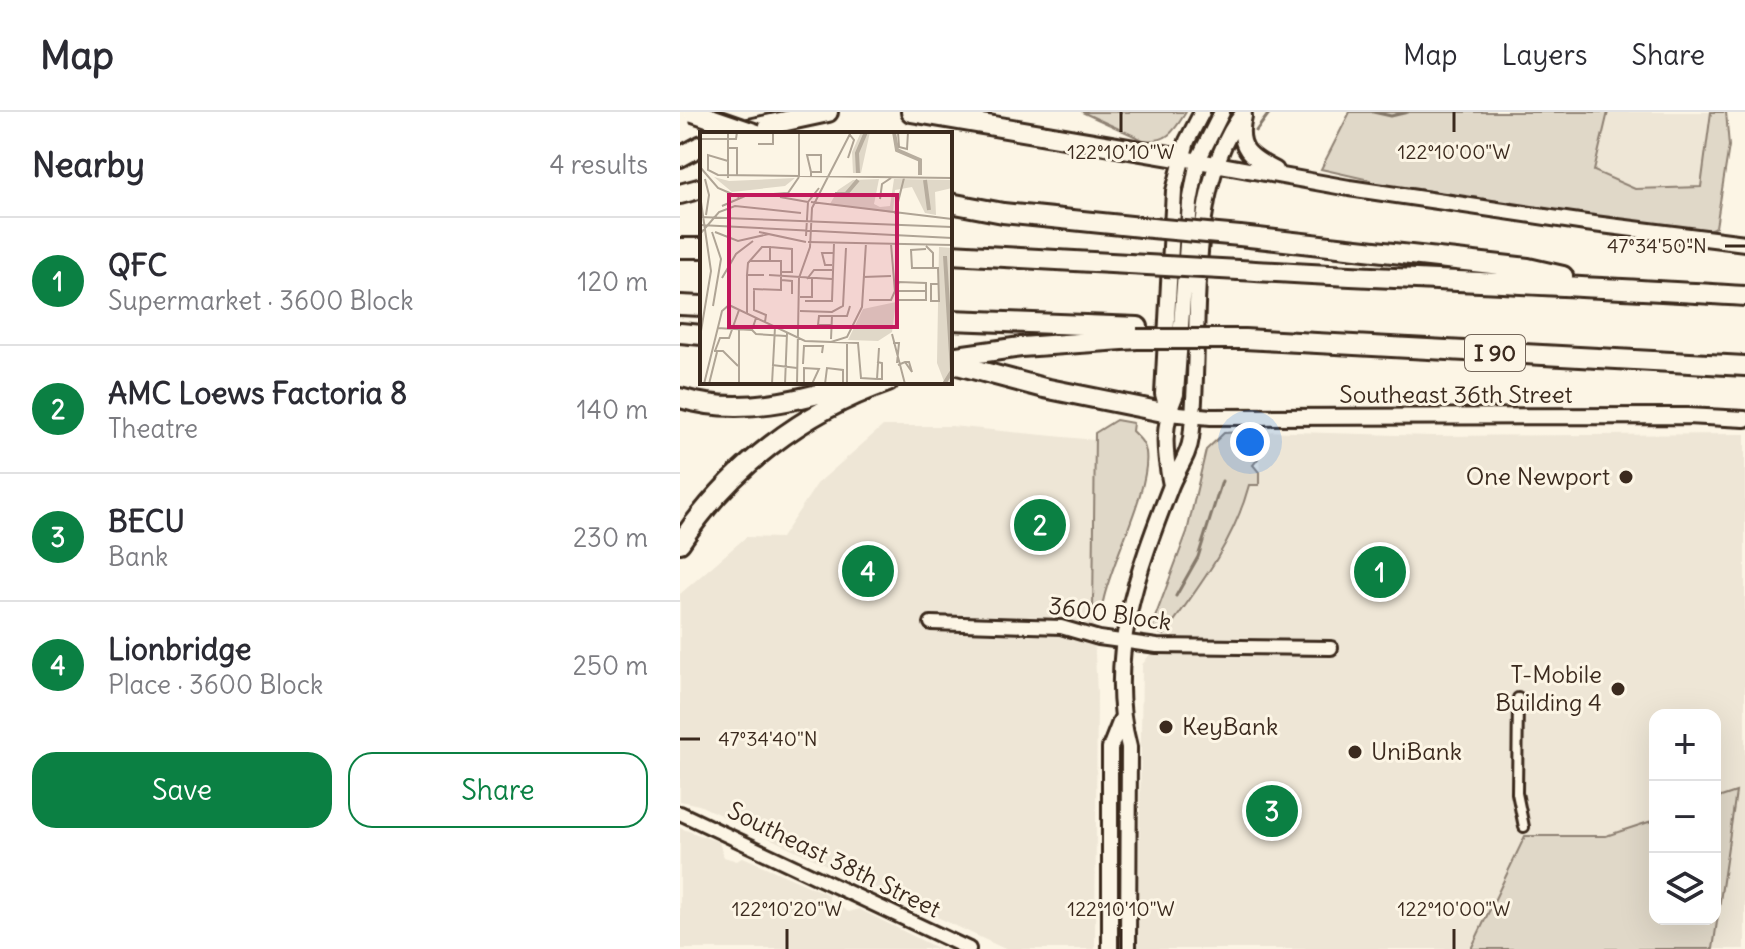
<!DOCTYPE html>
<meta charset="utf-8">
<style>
:root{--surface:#fff;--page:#f7f7f7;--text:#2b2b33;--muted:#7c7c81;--line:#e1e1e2;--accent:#0b8043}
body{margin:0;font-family:Delius,sans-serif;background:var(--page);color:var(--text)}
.controls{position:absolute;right:24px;bottom:24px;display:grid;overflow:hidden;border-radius:16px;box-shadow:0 8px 32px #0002}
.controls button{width:72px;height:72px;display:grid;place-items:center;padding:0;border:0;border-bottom:2px solid var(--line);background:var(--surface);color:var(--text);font:40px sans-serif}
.you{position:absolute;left:570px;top:330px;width:28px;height:28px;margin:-20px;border:6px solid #fff;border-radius:50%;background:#1a73e8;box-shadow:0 0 0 12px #1a73e833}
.badge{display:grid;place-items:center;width:52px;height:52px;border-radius:50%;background:var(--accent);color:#fff;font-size:26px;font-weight:700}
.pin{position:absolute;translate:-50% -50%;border:4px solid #fff;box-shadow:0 2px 8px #0006}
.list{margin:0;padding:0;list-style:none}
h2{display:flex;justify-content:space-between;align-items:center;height:104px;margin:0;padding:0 32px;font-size:34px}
h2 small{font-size:26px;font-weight:400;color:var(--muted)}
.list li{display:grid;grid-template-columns:52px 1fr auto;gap:24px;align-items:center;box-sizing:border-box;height:128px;padding:0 32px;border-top:2px solid var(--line)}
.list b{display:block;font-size:30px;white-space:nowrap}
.list p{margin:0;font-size:26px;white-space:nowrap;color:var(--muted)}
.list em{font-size:26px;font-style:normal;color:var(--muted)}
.actions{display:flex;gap:16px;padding:24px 32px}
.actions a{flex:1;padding:18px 0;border:2px solid var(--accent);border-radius:24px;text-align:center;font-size:28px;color:var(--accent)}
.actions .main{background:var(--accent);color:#fff}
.icon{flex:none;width:44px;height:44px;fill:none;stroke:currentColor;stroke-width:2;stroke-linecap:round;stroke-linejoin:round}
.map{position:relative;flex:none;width:1065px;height:837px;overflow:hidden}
header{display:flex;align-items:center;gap:48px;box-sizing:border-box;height:112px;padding:0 40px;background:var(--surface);border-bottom:2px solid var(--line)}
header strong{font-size:38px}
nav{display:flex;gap:44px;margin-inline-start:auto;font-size:28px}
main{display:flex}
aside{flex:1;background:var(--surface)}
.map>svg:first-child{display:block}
</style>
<header>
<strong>Map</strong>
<nav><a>Map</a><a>Layers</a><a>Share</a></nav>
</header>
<main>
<aside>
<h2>Nearby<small>4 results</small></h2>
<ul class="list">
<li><span class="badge">1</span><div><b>QFC</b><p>Supermarket · 3600 Block</p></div><em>120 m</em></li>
<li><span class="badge">2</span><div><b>AMC Loews Factoria 8</b><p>Theatre</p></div><em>140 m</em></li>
<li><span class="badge">3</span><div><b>BECU</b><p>Bank</p></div><em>230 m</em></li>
<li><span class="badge">4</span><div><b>Lionbridge</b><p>Place · 3600 Block</p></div><em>250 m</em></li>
</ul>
<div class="actions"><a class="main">Save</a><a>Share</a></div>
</aside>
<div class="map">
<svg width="1065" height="837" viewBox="0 0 1065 837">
<rect width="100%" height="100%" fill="#fcf5e5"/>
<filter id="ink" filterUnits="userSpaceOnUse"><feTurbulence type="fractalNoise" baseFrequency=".0125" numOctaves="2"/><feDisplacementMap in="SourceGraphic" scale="16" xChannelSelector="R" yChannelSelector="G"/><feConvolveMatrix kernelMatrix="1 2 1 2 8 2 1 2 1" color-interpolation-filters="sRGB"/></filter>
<g filter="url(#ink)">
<path fill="#eee6d6" d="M928 0H1031L1021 75 955 77 914 60Z
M203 314H271L415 328 413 504 417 581 415 837H325L19 693 0 689V482L66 425 101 426 137 372Z
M578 319 752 324 1065 322V837H1033L1056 681 1035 687V603H975V708L926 724H845L791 837H458L462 553 530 460 562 399 569 373 580 364Z
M0 716 39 730 44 745 57 749 63 745 149 783V789L169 800 179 797 259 837H0Z"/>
<path fill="#e0d8c8" stroke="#8e8173" stroke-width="2" d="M402 0H506C494 19 488 31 463 28Z
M670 0H928L914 59 955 77 1021 75 1031 0H1046L1049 34 1036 115 1028 118 991 115 691 71 690 68 641 57Z
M436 308 453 311 452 319C458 325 465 331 466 340 471 377 431 449 423 490L421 495 413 501 415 321Z
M578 319V347L573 353 579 360V373H569C554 430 518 476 484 523L473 517V511L507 420 526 338 544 321Z
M1056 680 1033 837H791L845 724H926L975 708V807H1035V687Z"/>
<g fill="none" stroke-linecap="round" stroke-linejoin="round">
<path stroke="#85796b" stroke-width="3" d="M693 0 711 4 728 0
M576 19 590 0
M496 484 518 445 542 369"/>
<defs>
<path id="pedestrian" d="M838 586 837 681 844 715"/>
<path id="tertiary" d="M251 511 381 515 419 526 477 534 651 536
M0 701 289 837"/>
<path id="secondary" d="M564 4C556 36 570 45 596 58
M502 46 669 76 906 111 1065 131
M488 301 531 305 1007 304 1065 307
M488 301 483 282 494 79 507 29 522 0
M491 373C484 339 482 314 496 282L510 91 518 48 542 0
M430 837V636L441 608
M448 837 449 635C425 546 458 458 490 376 496 359 509 344 511 326 523 231 502 76 564 0"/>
<path id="motorway" d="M231 0 502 46
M45 22 148 0
M0 45 22 33
M0 82 22 76
M270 91 323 101 461 115
M560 124 848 156 883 164
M0 136H22
M270 142 449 152
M559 158C728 168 897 173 1065 184
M0 193 22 194
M270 208 458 215
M0 221 22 223
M564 227 1065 254
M270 245 341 235 457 227
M270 251 364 276 488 301
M0 286C62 305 122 287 181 270
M0 431C51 355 122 300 208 270"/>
</defs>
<use href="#pedestrian" stroke="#3b2a1e" stroke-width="14"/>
<use href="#tertiary" stroke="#3b2a1e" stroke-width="18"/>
<use href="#secondary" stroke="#3b2a1e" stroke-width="20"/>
<use href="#motorway" stroke="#3b2a1e" stroke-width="24"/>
<use href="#pedestrian" stroke="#fcf5e5" stroke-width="8"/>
<use href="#tertiary" stroke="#fcf5e5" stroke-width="12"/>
<use href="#secondary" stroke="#fcf5e5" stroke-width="14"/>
<use href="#motorway" stroke="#fcf5e5" stroke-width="18"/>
<defs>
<path id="motorway-bridge" d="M13 0 77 22
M461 115 560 124
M449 152 559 158
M457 227H564"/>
</defs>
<use href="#motorway-bridge" stroke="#3b2a1e" stroke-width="24" stroke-linecap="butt"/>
<use href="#motorway-bridge" stroke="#fcf5e5" stroke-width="18"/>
</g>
</g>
<path fill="none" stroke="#3b2a1e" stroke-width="3" d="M441 0V20M774 0V20M1045 134H1065M0 627H20M107 817V837M441 817V837M774 817V837"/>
<g fill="#3b2a1e" stroke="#fcf5e5" stroke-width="3">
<circle cx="946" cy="365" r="8"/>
<circle cx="938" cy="577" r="8"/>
<circle cx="486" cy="615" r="8"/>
<circle cx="675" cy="640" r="8"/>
</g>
<g text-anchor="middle" stroke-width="6" stroke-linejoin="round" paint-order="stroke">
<rect fill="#fcf5e5" stroke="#75675a" stroke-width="2" x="785" y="223" width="60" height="36" rx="6"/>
<g font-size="22" font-weight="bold" fill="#3b2a1e">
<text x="815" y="249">I 90</text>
</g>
<g font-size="24" fill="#3b2a1e" stroke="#fcf5e5">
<text x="776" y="291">Southeast 36th Street</text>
<text transform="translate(430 502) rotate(8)" y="8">3600 Block</text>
<text transform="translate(154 748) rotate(26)" y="8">Southeast 38th Street</text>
</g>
<g font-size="24" fill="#3b2a1e" stroke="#fcf5e5" text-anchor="end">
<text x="930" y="373">One Newport</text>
<text x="922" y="571">T-Mobile<tspan x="922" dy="28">Building 4</tspan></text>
<text x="502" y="623" text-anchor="start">KeyBank</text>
<text x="691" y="648" text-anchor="start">UniBank</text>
</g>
</g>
<g transform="translate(20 20)">
<rect width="252" height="252" fill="#fcf5e5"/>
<path d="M161 0H170L161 41H153L152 20ZM14 45 29 49 95 46 85 54 32 60ZM179 47 174 72 180 75 190 74 194 47 252 48V56L235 60 236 83 225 81 212 55 195 58 193 81 130 72 138 58 153 48ZM239 115 252 116V252H245L237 231ZM196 170 192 200 178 209 148 208 163 177Z" fill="#e0d8c8"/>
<path fill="none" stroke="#b7ad9e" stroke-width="4" d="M194 0 197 18 220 28V43M158 41 157 21 166 0M225 48 229 78M135 62H146L158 48M244 252 252 239 245 124"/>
<path fill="none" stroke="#afa495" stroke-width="2" d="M198 0 199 15 207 17 208 0M0 7H36L37 0M58 12H73V0M28 16H37V44M148 26 154 8 150 3M28 29 8 23V38L18 43 252 46M0 35 18 56 39 65M99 44V0M111 45V40H121V23H107L111 40M28 46V0M5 47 9 63 6 83M0 63 11 139 0 205M80 65 108 70M180 67 182 52 191 46M111 70 252 87M22 74 45 64 88 61 99 45M195 82 204 46M0 85 252 95M0 93 252 106M12 100 21 127 13 174M15 100 38 109 69 102M59 100 106 110M0 102 19 80 35 74 101 81M106 104 108 70 119 56M108 110 252 113M191 112 195 160M226 114 233 121V136M70 115 92 117V140H81M226 117 211 118 212 136H238L239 169H231V152H238M50 129H81V157M132 133H125L122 121H134M64 143H47L48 131 62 115H70V129M69 143 132 147M163 145 191 144M22 146 36 122 53 109M107 147 114 138H132M81 148 92 149V162M53 157 82 158M54 157V178L66 183 65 190M199 159H226M100 165H112V147M169 168H191L199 150 226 151V168H198V160M105 169H132L134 111M100 179 132 180 143 174 146 116M47 181V143M131 184H119L118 193H132M56 186 52 198 56 202 86 204M17 196 52 198M192 202 205 252M131 207 132 184H147L150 174M131 210 147 205 162 175 166 111M193 211H199L197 231M14 219H23L38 234M15 219 20 206H29L39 178M103 232 104 214H123L122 221M72 233 97 236M198 233 205 230H209L212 240 205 230M177 247 179 216M177 247H182V231L177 230M100 251 112 252 119 237 104 236V250M4 252 22 179 29 173 105 209 158 211 161 246 177 247M9 252 17 220M39 252V198M72 252 75 195M85 252 87 201M97 252 99 146 110 115 112 76 151 0M125 252 127 236 143 238V252M147 252V211"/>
<path fill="#c2185b" fill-opacity="0.15" stroke="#c2185b" stroke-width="4" d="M29 63H197V195H29Z"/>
<rect width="252" height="252" fill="none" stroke="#3b2a1e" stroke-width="4"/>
</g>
<g font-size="20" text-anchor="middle" fill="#3b2a1e" stroke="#fcf5e5" stroke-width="6" stroke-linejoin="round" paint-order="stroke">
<text x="441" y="47">122°10'10"W</text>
<text x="774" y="47">122°10'00"W</text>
<text x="977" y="141">47°34'50"N</text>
<text x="88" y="634">47°34'40"N</text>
<text x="107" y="804">122°10'20"W</text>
<text x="441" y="804">122°10'10"W</text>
<text x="774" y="804">122°10'00"W</text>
</g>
</svg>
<div class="controls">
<button>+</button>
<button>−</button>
<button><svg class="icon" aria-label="layers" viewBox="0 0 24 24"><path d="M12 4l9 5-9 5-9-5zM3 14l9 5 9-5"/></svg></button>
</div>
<div class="you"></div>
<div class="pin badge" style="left:700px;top:460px">1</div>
<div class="pin badge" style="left:360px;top:413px">2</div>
<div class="pin badge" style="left:592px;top:699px">3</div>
<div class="pin badge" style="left:188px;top:459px">4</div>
</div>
</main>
